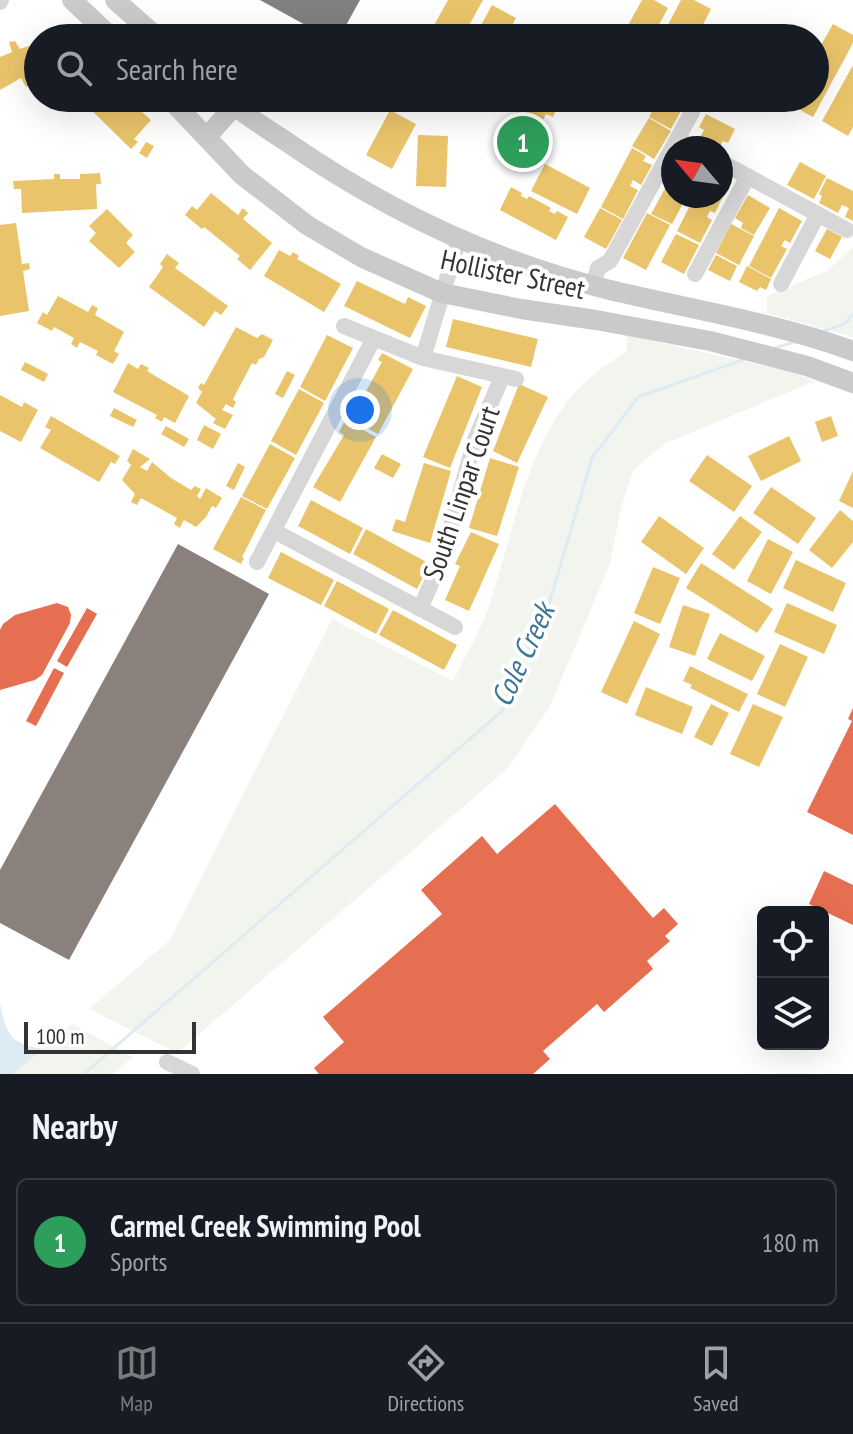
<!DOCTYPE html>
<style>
:root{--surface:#171b24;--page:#242831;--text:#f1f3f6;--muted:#9ea1a6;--line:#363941;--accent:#7a7a7a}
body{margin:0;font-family:"PT Sans Narrow",sans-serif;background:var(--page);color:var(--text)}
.controls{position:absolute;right:24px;bottom:24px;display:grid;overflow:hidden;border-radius:12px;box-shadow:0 8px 32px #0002}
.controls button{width:72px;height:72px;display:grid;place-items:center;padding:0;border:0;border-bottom:2px solid var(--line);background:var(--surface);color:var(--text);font:40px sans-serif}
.compass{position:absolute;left:661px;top:136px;width:72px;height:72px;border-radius:50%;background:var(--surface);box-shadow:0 8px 32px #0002;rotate:299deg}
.scale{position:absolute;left:24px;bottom:20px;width:172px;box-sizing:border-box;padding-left:8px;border:4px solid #333;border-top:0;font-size:22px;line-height:28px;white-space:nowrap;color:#333;-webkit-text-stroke:6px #fff;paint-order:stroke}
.you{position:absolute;left:360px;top:410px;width:28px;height:28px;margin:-20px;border:6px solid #fff;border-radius:50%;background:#1a73e8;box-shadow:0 0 0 12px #1a73e833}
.badge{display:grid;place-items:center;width:52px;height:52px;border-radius:50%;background:var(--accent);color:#fff;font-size:26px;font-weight:700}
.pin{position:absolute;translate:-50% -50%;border:4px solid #fff;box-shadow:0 2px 8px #0006}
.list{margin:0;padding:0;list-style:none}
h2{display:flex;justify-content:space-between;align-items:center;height:104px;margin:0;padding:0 32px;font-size:34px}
h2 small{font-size:26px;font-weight:400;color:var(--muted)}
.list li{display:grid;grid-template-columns:52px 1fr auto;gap:24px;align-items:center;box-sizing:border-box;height:128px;margin:0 16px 16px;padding:0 16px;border:2px solid var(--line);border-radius:12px}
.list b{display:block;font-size:30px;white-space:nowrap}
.list p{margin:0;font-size:26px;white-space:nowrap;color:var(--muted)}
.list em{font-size:26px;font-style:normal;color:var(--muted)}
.icon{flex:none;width:44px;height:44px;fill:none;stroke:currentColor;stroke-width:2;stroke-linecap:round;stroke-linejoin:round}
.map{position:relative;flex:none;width:853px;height:1074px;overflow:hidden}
.search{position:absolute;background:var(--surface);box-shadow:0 8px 32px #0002;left:24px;right:24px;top:24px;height:88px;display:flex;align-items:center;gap:20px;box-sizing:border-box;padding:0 28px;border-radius:44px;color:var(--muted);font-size:30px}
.sheet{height:248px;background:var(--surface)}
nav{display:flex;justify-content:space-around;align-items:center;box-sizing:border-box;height:112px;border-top:2px solid var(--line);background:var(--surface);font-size:22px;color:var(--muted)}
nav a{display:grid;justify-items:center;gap:4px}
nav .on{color:var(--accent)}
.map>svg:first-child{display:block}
</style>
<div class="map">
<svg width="853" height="1074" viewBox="0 0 853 1074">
<rect width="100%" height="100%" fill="#fff"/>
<path fill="#f1f5ed" d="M853 247V337L767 313V296L827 271Z
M627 335 795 373 815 381 664 444 633 470 621 508 610 564 549 708 507 769 177 1053 89 1009 170 940 332 619 453 681C464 658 479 634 488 609 512 540 522 463 566 403 582 381 605 366 627 351Z
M0 1004C6 1034 10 1044 43 1049L72 1024 133 1057 113 1074H0Z"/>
<path fill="#ddebf3" d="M518 130H523L533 135 528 144 532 154 526 158 512 153 518 140 516 135Z
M0 1004C6 1034 10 1044 43 1049L13 1074H0Z"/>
<path fill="#e9c46a" d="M448 0H483L462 38H427Z
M642 0H654L668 8 652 38H621Z
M681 0H694L711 9 696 38H661Z
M492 5 516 18 510 29 508 28 502 38H474Z
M833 24 853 35V43L813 117 789 104 792 98H815V56Z
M15 41 20 49 38 43V73L29 75 32 84 26 87 21 78 0 90V57L12 52 9 42Z
M853 65V127L848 136 822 121Z
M79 98H126L151 120 134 139 138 142 131 149Z
M524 98H544L558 106 553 117 546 114 540 125 516 112Z
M659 98H682L687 100 671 129 649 117Z
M390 110 416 124 392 169 366 155Z
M706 114 735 129 728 143 723 141 719 148 699 139 704 130 699 127Z
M649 118 671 131 654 159 632 146Z
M418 135 448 136 446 187 416 186Z
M146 142 154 146 147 158 139 153Z
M632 148 646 156 643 161 652 165 641 185 633 180 630 186 638 190 623 219 601 207Z
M800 162 826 176 814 199 787 185Z
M545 164 590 188 577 214 531 191Z
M100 173 101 184H96L97 209 22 213 21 189H14L13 181 54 179V174H60V179H80V174Z
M827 178 853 191V221L845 217 849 208 842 205 838 213 819 203 822 196 819 194Z
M721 180 729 184 715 213 710 211 707 217 712 220 700 243 677 231 695 196H721Z
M667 185 673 188V196H687L672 224 651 214Z
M511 187 522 193 521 196 527 199 529 196 551 208 549 211 555 214 557 211 568 217 556 240 500 210Z
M211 193 238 215 243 208 248 213 243 219 272 243 250 270 237 259 240 256 204 227 202 229 185 215 192 206 197 210Z
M748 195 770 208 754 235 741 228 743 223 735 218Z
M600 208 622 220 606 249 584 237Z
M779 208 802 221 790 243 785 240 781 246 787 249 771 278 749 266Z
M107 209 133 235 126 243 135 252 119 268 89 241 96 233 89 226Z
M647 213 670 225 646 270 623 258Z
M16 223 22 264 29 263 30 269 23 271 29 311 0 316V225Z
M731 224 754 236 739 265 716 253Z
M827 229 842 237 830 259 815 251Z
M676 234 699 245 684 274 661 262Z
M279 250 290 256 293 252 299 256 297 259 341 284 324 312 264 276Z
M167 254 179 263 175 268 228 306 221 315 215 311 204 327 149 287 163 267 160 264Z
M716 255 737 266 730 281 708 270Z
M747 266 771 279 766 290 760 287 757 291 739 282Z
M357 281 405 304 408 297 426 306 410 338 344 306Z
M58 296 88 312 92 305 98 308 95 315 124 332 114 351 119 354 113 364 96 355 98 351 80 342 77 348 71 344 74 338 54 327 52 331 37 323 43 312 47 315Z
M453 319 538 339 531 367 446 347Z
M236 327 257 338 262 334 273 340 264 357 259 359 256 365 252 363 233 399 236 402 233 408 226 404 222 410 233 415 225 429 213 423 216 419 196 403 202 392 198 388 201 383 204 385Z
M327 335 353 348 325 401 300 387Z
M382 353 413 369 378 434 351 419 382 362 378 360Z
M25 362 48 374 44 382 21 370Z
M128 363 138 369 141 364 149 368 147 371 189 396 175 423 164 417 162 422 155 418 157 415 113 392Z
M287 371 295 375 283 398 275 394Z
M457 376 482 387 450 468 423 457Z
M519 384 548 397 517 463 493 451Z
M299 389 324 403 296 455 271 441Z
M0 395 22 407 24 402 38 410 21 442 0 431Z
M114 408 137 420 133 427 110 416Z
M51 416 120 456 115 464 111 462 99 482 40 448 51 430 45 427Z
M831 416 838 436 822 442 815 422Z
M345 420 376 437 340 502 313 487 344 435 339 432Z
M204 425 221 434 213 449 197 440Z
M166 426 189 439 184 447 161 434Z
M789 436 801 461 761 481 748 456Z
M270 444 295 458 267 509 242 496Z
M133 449 150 459 140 467 147 471 152 462 171 478 191 490 195 486 201 489 197 496 200 499 206 488 222 498 216 508 212 506 206 517 196 527 184 520 180 528 174 524 177 518 141 498 137 505 131 502 135 494 122 480 131 465 127 461Z
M382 454 401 464 393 478 374 468Z
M707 455 752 486 734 512 689 481Z
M490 458 519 467 497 536 469 528Z
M238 463 245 467 234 490 226 486Z
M424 463 451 471 430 543 392 531 396 519 405 522Z
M853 471V508L839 501Z
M771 487 816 518 798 544 753 513Z
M241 497 266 510 242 557 244 558 241 564 213 549Z
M311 500 363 528 350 554 298 526Z
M840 510 853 521V542L832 568 809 550Z
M659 516 704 548 686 574 641 542Z
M740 516 762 532 734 570 712 554Z
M366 529 430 564 417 589 353 554Z
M471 532 499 544 469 611 445 600 460 566 455 564Z
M768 539 793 552 771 594 747 581Z
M281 552 334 580 321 605 268 578Z
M796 560 846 583 833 612 783 588Z
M701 563 773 609 757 633 686 588Z
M653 567 680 578 660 624 634 613Z
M337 581 389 609 376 634 324 606Z
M787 603 837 625 824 654 774 632Z
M683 605 710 614 695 656 669 647Z
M393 610 457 645 444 670 379 635Z
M634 621 660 634 627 704 601 692Z
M720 633 765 656 752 681 707 659Z
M780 644 808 657 785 707 757 694Z
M690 666 748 694 739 712 690 688 692 685 683 681Z
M646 687 693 707 682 734 635 715Z
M711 704 729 713 712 746 694 737Z
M753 704 783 717 759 767 730 754Z"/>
<path fill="#e76f51" d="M57 603 68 607 71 615 70 623 42 675 35 680 0 690V630L3 624 15 615Z
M87 608 97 614 67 667 57 661Z
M54 668 64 673 36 726 26 721Z
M853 708V835L807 812 852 721 848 719Z
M555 804 653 918 664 908 678 924 665 936 670 941 647 961 653 969 604 1012 597 1004 543 1051 550 1059 533 1074H319L314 1068 344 1042 323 1017 442 914 421 890 482 836 497 854Z
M824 871 853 885V925L809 904Z"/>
<path fill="#8a817c" d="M178 544 269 594 69 960 0 923V870Z"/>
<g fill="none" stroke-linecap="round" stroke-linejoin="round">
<path stroke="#ddebf3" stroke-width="3" d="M824 331 844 324 853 315
M775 348 794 342
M84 1074 502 711 550 601 592 458 638 397 745 359"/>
</g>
<path fill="#818181" d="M260 0H360L339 38H329Z"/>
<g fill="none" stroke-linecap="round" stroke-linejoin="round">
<path stroke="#d7d7d7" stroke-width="16" d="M0 2 1 0
M678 139 695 148
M721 162 847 230
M695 274 748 176
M781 284 818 214
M593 286 598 268 610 261 692 112
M344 326 423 358 516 379
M423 358 459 239
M274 531 455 627
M257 562 373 340
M420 609 442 559 475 440 502 377
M167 1062 192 1074"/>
<path stroke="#cacaca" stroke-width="20" d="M72 0 112 38
M115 0 158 38
M169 98 242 175 307 225 361 257 442 293 521 309 596 320 710 341 807 366 853 383
M225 98C243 114 264 127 284 140 382 208 490 260 606 289 688 309 774 322 853 351
M207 137 234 106"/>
</g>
<g text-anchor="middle" stroke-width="8" stroke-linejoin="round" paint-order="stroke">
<g font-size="28" fill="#333" stroke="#fff">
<text transform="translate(513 274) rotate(12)" y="10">Hollister Street</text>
<text transform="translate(461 493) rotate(-71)" y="10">South Linpar Court</text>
</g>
<g font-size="30" font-style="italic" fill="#3f7597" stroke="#fff">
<text transform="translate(523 655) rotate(-65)" y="10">Cole Creek</text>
</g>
</g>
</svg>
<div class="controls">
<button><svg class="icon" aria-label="locate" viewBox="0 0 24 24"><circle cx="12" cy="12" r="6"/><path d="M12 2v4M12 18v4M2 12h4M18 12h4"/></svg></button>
<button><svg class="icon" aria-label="layers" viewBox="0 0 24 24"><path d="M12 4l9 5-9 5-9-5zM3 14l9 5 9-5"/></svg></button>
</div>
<svg class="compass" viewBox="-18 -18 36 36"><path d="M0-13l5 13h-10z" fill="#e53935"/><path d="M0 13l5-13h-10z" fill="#9ea1a6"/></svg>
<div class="scale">100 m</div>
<div class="you"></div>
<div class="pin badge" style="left:523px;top:142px;background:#2e9e5b">1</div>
<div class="search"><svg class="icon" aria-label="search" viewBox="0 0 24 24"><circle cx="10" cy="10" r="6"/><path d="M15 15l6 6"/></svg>Search here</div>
</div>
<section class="sheet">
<h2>Nearby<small></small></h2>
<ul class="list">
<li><span class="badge" style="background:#2e9e5b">1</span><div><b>Carmel Creek Swimming Pool</b><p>Sports</p></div><em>180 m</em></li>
</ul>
</section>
<nav>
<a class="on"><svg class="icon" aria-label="map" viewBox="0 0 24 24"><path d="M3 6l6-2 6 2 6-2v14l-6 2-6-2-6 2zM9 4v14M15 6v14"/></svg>Map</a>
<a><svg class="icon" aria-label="directions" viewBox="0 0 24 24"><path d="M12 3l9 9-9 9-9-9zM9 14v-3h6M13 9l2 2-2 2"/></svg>Directions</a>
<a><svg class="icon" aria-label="saved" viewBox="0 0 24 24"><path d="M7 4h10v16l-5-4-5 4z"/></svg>Saved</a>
</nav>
